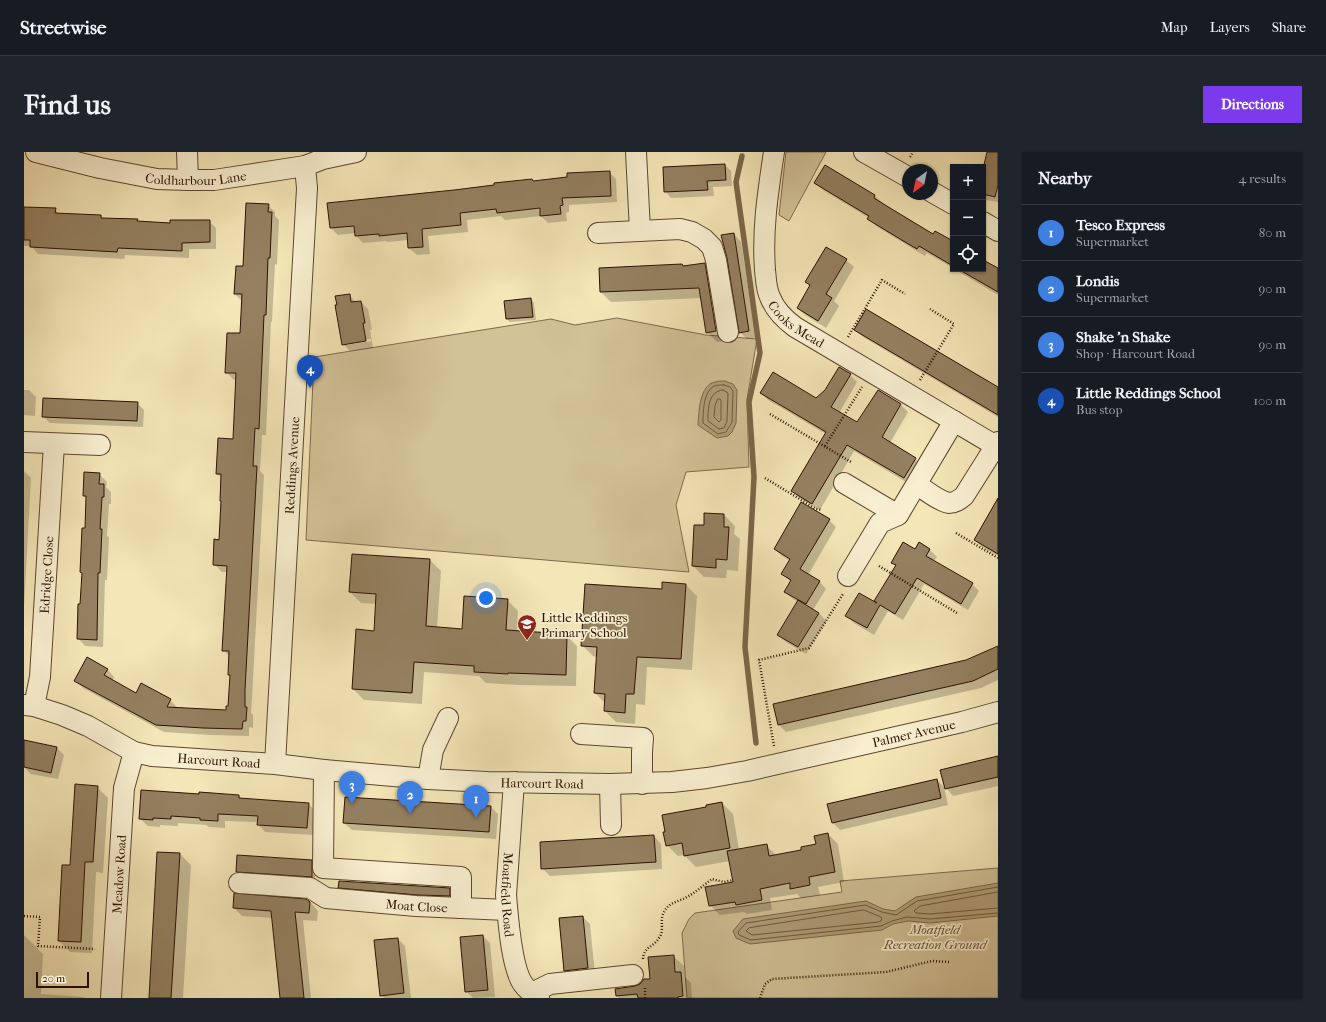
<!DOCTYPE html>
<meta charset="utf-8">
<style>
:root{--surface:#171b24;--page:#20242c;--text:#f1f3f6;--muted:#9ea1a6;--line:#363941;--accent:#7c3aed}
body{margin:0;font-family:"IM FELL French Canon",serif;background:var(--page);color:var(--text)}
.controls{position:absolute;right:12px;top:12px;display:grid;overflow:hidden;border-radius:0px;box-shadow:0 1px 3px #0004}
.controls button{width:36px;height:36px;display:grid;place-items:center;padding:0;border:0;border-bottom:1px solid var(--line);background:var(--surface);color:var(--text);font:20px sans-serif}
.compass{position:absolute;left:878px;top:12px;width:36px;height:36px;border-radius:50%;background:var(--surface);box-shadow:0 1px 3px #0004;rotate:213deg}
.scale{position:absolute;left:12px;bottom:10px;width:53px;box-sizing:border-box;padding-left:4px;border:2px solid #2c1102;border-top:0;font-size:11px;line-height:14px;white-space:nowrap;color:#2c1102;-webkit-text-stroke:3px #f8efd0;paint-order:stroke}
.you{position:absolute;left:462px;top:446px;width:14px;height:14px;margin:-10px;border:3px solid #fff;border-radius:50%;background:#1a73e8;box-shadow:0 0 0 6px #1a73e833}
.badge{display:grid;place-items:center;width:26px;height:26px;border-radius:50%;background:var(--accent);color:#fff;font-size:13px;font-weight:700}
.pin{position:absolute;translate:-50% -33px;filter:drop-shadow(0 1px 2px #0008)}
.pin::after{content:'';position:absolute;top:21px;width:14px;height:12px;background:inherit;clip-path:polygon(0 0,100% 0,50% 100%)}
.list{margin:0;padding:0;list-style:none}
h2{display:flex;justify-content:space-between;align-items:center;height:52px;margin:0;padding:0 16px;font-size:17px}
h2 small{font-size:13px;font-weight:400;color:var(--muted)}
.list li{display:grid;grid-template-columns:26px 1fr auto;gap:12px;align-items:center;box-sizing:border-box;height:56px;padding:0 16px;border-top:1px solid var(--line)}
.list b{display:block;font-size:15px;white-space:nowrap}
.list p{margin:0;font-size:13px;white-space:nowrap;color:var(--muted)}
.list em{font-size:13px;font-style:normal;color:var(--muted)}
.icon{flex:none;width:22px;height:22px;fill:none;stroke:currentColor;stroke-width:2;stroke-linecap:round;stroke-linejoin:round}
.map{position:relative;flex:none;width:974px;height:846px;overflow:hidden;border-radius:0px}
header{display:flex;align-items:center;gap:24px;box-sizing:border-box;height:56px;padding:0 20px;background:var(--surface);border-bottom:1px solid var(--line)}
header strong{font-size:19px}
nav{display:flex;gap:22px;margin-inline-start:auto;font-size:14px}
.intro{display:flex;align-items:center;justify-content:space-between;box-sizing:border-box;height:96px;padding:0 24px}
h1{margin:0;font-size:28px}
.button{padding:10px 18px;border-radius:0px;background:var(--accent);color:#fff;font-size:14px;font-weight:700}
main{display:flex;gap:24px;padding:0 24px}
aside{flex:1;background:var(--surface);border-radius:0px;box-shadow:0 1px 3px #0004}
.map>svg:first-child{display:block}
</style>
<header>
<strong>Streetwise</strong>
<nav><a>Map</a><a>Layers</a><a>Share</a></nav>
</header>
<div class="intro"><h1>Find us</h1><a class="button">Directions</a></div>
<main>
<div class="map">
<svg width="974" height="846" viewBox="0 0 974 846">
<rect width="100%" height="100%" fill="#f4e6b7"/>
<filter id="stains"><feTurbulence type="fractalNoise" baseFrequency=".005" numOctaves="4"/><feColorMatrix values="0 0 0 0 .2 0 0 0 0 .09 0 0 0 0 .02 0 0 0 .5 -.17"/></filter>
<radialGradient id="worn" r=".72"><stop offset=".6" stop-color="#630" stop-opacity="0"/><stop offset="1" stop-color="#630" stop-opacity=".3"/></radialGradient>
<path fill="#d2c298" stroke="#7f6a4d" d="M762 0H802L765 69 755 63Z
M593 166 682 183 733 187 723 247 725 315 662 320 652 353 665 420 282 388 290 205 527 167 551 173Z
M974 716V846H663L658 781 665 767 671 761 818 740 816 729Z"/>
<path fill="#b09e79" stroke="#7b6649" d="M701 229 709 232 713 238 712 271 708 280 704 284 693 286 674 273C675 261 675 233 691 230 694 229 698 229 701 229Z
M974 731V764L906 771 884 769 869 772 858 778 726 792 712 786 709 779 719 767 842 749 859 757 871 759 892 745Z"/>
<path fill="#0003" fill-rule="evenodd" d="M964 0H974V50L962 48 959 44V22Z
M701 13 707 19 708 34 689 35 690 44 647 46 641 39Z
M585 20 592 27 593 50 545 53V60L542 61 543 69 524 71 517 64 481 68 477 64 443 68 444 80 404 84 406 102 393 103 385 96V88L363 90 362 89 339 91 332 84V81L314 83 307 76 430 39 508 28 510 30Z
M792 31 851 44 858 51 909 83 929 91V116L903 101 901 104 852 74 845 66 799 38Z
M244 53 251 60V64L255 68 253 113 251 112 248 170H247L242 283H238L236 319 240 323 228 546 227 561 229 563V576L225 575V584L187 583 140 580 59 536 52 529 83 517 90 525 88 529 113 542 146 548 153 555V556L203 559 205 555 207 524 205 522 206 505 199 498 204 420H198L190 412 196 389 198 326 193 322 210 288 213 228H210L202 220 217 182 218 149 211 142Z
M0 55 31 57 35 62 77 64 80 67 113 68 115 70 147 72 185 69 192 76V97H165V106L101 103 100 107 14 102 7 94H0Z
M710 82 717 90 732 186 723 187 716 180Z
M822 108 830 115 810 149 815 154 802 176 781 163 774 156 787 134 782 130Z
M959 108 974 117V143L930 117H959Z
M680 112 690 122 702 189 693 190 683 180 678 146 587 150 577 140 576 117 658 113 660 115Z
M325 143 332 150H337L344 157 348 178H346L349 196 326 199 319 192ZM347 187V189L323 193V191Z
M507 147 510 151 512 168 486 170 483 167Z
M831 178 974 236V265L839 185Z
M826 223 833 230 815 261 833 272 854 240 877 253 884 260 866 291 891 307 899 314 887 333 830 299 796 358 775 346 768 339 802 282 744 248 737 241 795 249Z
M0 238H5L12 245 11 264 0 263Z
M113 251 120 258 119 275 26 271 19 264Z
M0 319 7 326 0 456Z
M75 322 83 330 82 335 87 340V352H85L83 384 85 385 83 428H81L79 495 61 494 54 486 57 453 59 422 57 420 61 377 63 346 60 344Z
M974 349V404L958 395 951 388Z
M700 363 711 374 710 382 716 387 714 419 703 418 702 426 680 425 669 414 681 375Z
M805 368 812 375 784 423 795 429 802 437 789 458 795 461 802 469 782 502 762 490 754 483 774 450 769 447 761 440 767 430 759 422 766 409 758 404 751 397Z
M895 391 906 398 913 405 910 409 948 432 955 439 944 458 900 432 879 468 864 459 850 483 830 471 823 464 854 453 872 415 868 410 891 398Z
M406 408 417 419 413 476 439 478 483 448 494 459 493 480 542 483 553 494 552 534 495 533 462 531 455 524 400 520 398 552 340 548 329 537 351 480 353 452 337 451 326 440Z
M662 433 673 444 668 518 623 515 621 553 612 552 611 572 592 570 581 559V551L571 541 573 505 569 504 558 493 639 438Z
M974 495V528L957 536 762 580 755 573 943 509Z
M0 589 33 596 40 603 34 627 7 622 0 615Z
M974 604V634L929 644 922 636Z
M913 628 920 635 924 653 816 678 809 671 805 653Z
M73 635 84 646 79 721 72 720 68 801 46 800 35 789 47 714Z
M176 643 215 644 218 647 284 652 292 659 290 683 241 680 234 672V670L201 669V676L185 675 182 673 154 671V674L136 673V675L124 674 116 667Z
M698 651 709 662 715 698 742 693 753 704 778 699 793 693 804 682 814 692 820 730 794 735 796 743 777 746 773 742 746 746 748 758 723 762 720 760 696 763 686 753 710 731 706 709 672 715 660 703 654 704 643 693 684 656Z
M467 655 474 662 472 687 328 678 320 671Z
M630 684 637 692 638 717 526 724 518 716Z
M134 701 156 702 167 713 159 846H125Z
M287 709 291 712V728L217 723 213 720Z
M315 735 425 737 428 740V747L318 739Z
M286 750 294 759 293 769 279 768 287 846H257L249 766 218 764 210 756Z
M559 765 566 772 571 823 548 826 541 818Z
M0 783 19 802 17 842 60 845 61 846H0Z
M459 784 466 791 471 845 449 846 442 839 438 786Z
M374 787 381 794 387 846H360L357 843Z
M649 804 660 814 661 825 667 831 668 846H595L593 844 627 828Z"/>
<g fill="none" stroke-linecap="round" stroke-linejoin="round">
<path stroke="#6e583e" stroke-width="1" d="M700 233 706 235 709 239 708 270 702 280 694 282 679 271C679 261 679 240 690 234 693 233 697 233 700 233Z
M699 238 704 241 703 269 700 276 695 277 684 269C684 257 684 239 699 238Z
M694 247H696L697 248V268L695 270 690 265 691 254Z
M974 735 893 749 872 763 858 760 841 753 722 771 714 780 715 783 727 788 857 774 868 769 883 765 906 767 974 761
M974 740 896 754 890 759 892 761 906 762 974 756
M840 758 857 765 858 768 855 770 728 783 722 779 725 776Z"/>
<path stroke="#7b6649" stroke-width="5.5" d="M718 4 712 30 736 201 725 250 730 325 721 495 732 591"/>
</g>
<path fill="#948060" stroke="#2c1102" d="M963 0H974V33L971 45 959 42V17Z
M701 12 702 28 683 29 684 38 640 40 639 15Z
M801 13 851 43 850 46 866 56 909 82 911 79 929 89V114L895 94 893 97 881 90 843 67 845 64 790 31Z
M586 19 587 44 538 46 539 53 536 54 537 62 516 64V56L473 61 472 57 436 61 437 73 398 77 399 95 384 96 383 81 355 84V82L331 84 330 74 306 76 303 51 430 38 470 33V31L508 27 509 29 543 25V21Z
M222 51 245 52 244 60H248L246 106H244L242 163H240L235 277 231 276 229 314H233L221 538V555H223L222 569H219L218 577 179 576 132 573 50 529 63 505 84 517 80 523 112 541 117 531 147 547 143 555 202 558V554H204L206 523H204L205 499H198L203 414 189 413 190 387 195 388 197 349H196L197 322H192L194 286 209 287 212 221H201L203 181H216L218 142H210L212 114H219Z
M0 55 32 56 31 61 77 63V66L114 67 113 69 146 71V68H186V90L158 91V99L94 96 93 100 6 95V88H0Z
M710 81 725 179 715 181 703 106 697 83Z
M802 95 823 107 802 142 808 146 794 169 773 156 786 133 781 130Z
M959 108 974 116V140L934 117H959Z
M681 111 692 179 682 181 675 136 576 140 575 116 658 112 659 114Z
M326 142 327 150 337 149 341 171H339L342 189 318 193 311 153H313L311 144Z
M507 146 509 165 482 167 480 149Z
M842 157 974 235V263L830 178Z
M815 215 827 222 807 255 833 270 854 238 877 252 858 285 892 306 880 326 823 293 788 352 767 339 802 280 736 241 749 220 792 246 801 238Z
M19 246 114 250 113 269 18 265Z
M60 320 76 321 75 332H80V345H78L76 377H78L76 421H74L73 488 53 487 54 452H56L58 421 56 420 58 376H61L62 344H59Z
M974 346V402L950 388Z
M777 350 806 367 776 417 796 429 782 452 760 440 767 428 757 422 766 407 750 397Z
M680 361 700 362V375H705L703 408 692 407V416L668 414 670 373H680Z
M879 390 891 397 895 390 906 397 902 404 949 431 937 452 893 426 871 462 856 453 843 476 821 464 835 441 853 451 850 449 872 413 867 411Z
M328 402 406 407 402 474 438 477 440 444 484 447 482 478 543 482 542 523 484 521V522L450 520V514L390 510 388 541 328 537 332 477 350 479 352 442 325 440Z
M638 430 662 432 657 507 613 505 610 542H602L601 561 580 559 581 542 570 541 573 495 557 494 561 432 638 437Z
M774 448 795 461 774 495 753 483Z
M974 494V517L949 529 754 573 749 552 942 508Z
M0 588 33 595 27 621 0 615Z
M974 604V625L921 637 916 618Z
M913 627 917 646 808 671 803 652Z
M51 632 74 634 69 710H61L57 790 34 789 38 713H46Z
M117 638 175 642V640L215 643V646L285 651 283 676 233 673 234 664 194 662V669L176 668V666L147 664V667L129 666V668L115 667Z
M321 645 467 654 465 680 319 671Z
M698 650 706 696 660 704 658 691 642 694 639 680H641L638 663 682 655V653Z
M804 681 811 720 785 725 786 733 766 737V731L736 737 738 748 712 753 711 750 685 754 681 735 709 730 703 699 743 692 745 704 777 698V695L792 692 790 684Z
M630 683 632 710 517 717 516 690Z
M133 700 156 701 147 846H125Z
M213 703 288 708V725L212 720Z
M315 729 426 736V744L393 743 314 736Z
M210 741 282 747 286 750 285 761 271 760 280 846H256L247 759 209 756Z
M559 764 564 816 540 819 535 766Z
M459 783 464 838 441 840 436 785Z
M374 786 380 841 356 844 350 788Z
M650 803 651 820H657L659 844 654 845V846H614L613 842 592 844 591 837 611 834 616 832 620 827H626L624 805Z"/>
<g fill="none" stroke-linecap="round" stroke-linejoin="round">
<defs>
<g id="minor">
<path id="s1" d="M12 0 76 16 133 27 164 28H190L281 14 299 7 332 0"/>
<path d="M163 0 164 28"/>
<path d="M612 0 616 79"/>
<path id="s2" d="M750 0C744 40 738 77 741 118 742 127 742 137 746 145 751 158 760 167 771 175L972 294"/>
<path d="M840 0 884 25"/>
<path d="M908 40 929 52"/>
<path d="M959 70 974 79"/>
<path d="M574 81 656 77 668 80 680 87 688 95 692 108 704 180"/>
<path d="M0 290 76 293"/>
<path d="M820 331 874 363"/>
<path d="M893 333C902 338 914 349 925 351 931 351 935 348 940 344L974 290"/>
<path d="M824 424 856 371 874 363 930 269"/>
<path id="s3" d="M0 553 10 554 38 563 64 574 110 600 128 604 251 612 300 618 404 627 463 630 586 632 648 630 683 626 723 619 938 570 974 560"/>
<path id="s4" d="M10 554 16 525 30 292"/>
<path d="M557 582 619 586 618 600V632"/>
<path id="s5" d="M251 612 283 36 281 14"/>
<path d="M300 618 299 716 437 725V756"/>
<path d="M404 627 409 598 424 566"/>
<path id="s6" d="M490 630 482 743C484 765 487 815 499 832 503 838 509 842 515 846"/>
<path d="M586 632 587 673"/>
<path id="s7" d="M215 731 286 736 302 746 392 754 483 758"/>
<path d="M508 841 526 832 609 823"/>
<path id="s8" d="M87 846 100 636 110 600"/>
</g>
</defs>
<use href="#minor" stroke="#5e462f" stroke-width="22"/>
<path stroke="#2c1102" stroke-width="2.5" stroke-dasharray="1 2" stroke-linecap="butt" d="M886 5 889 0
M824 185 858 128 881 142
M896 228 930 172 906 157
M746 262 827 310
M801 294 838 235
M741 326 792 357 798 358
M932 381 974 406
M855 414 933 461
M750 594 735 508 785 496 819 442
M0 764 16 765 14 794 71 797
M619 807C620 794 629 796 635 786 641 778 635 769 640 760 645 750 654 750 663 745 672 740 680 733 688 727L700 730 709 728
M621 836V846
M736 846 741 832 748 827 862 820 908 809 925 810"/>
<use href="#minor" stroke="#f8efd0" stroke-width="20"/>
</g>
<defs>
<symbol id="school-pin" viewBox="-11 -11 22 30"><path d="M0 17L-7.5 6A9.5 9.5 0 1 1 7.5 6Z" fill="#8f2418" stroke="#f8efd0"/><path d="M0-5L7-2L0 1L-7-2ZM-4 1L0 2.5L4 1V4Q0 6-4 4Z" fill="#fff"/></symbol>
</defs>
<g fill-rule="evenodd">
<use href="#school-pin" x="492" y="461" width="22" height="30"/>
</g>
<g text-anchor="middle" stroke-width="3.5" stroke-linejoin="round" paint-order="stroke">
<g font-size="13" fill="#2c1102" stroke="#f8efd0">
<text dy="5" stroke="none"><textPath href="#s1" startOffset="163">Coldharbour Lane</textPath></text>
<text dy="5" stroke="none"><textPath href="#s2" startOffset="185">Cooks Mead</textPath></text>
<text dy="5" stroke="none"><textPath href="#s5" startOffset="299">Reddings Avenue</textPath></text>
<text dy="5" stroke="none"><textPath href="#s4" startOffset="132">Edridge Close</textPath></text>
<text dy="5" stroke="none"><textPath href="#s3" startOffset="907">Palmer Avenue</textPath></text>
<text dy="5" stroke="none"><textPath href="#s3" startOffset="206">Harcourt Road</textPath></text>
<text dy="5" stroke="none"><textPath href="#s3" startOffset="530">Harcourt Road</textPath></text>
<text dy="5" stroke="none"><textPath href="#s8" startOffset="124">Meadow Road</textPath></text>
<text dy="5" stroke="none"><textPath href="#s6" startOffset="113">Moatfield Road</textPath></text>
<text dy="5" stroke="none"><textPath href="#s7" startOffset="181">Moat Close</textPath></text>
</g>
<g font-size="13" fill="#2c1102" stroke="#f8efd0" text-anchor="start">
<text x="517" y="470">Little Reddings<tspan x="517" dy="15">Primary School</tspan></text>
</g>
<g font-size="13" font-style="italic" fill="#664f36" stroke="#f8efd0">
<text x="911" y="782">Moatfield<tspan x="911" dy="15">Recreation Ground</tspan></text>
</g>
</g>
<rect width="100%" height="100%" filter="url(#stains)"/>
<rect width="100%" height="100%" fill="url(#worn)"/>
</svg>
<div class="controls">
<button>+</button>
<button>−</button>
<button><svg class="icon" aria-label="locate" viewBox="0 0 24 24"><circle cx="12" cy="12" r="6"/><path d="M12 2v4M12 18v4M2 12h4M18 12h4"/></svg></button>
</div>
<svg class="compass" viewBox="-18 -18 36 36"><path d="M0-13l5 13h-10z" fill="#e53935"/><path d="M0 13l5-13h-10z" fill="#9ea1a6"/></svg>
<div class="scale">20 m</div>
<div class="you"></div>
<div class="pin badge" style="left:452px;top:666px;background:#3f7fe0">1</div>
<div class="pin badge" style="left:386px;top:662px;background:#3f7fe0">2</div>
<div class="pin badge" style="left:328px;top:652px;background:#3f7fe0">3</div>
<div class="pin badge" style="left:286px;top:236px;background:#1a4fb4">4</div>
</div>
<aside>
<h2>Nearby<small>4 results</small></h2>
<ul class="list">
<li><span class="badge" style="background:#3f7fe0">1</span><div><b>Tesco Express</b><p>Supermarket</p></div><em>80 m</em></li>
<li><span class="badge" style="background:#3f7fe0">2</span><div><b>Londis</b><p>Supermarket</p></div><em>90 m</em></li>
<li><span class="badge" style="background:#3f7fe0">3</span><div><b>Shake 'n Shake</b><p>Shop · Harcourt Road</p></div><em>90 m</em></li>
<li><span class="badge" style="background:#1a4fb4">4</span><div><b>Little Reddings School</b><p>Bus stop</p></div><em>100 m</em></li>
</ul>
</aside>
</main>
